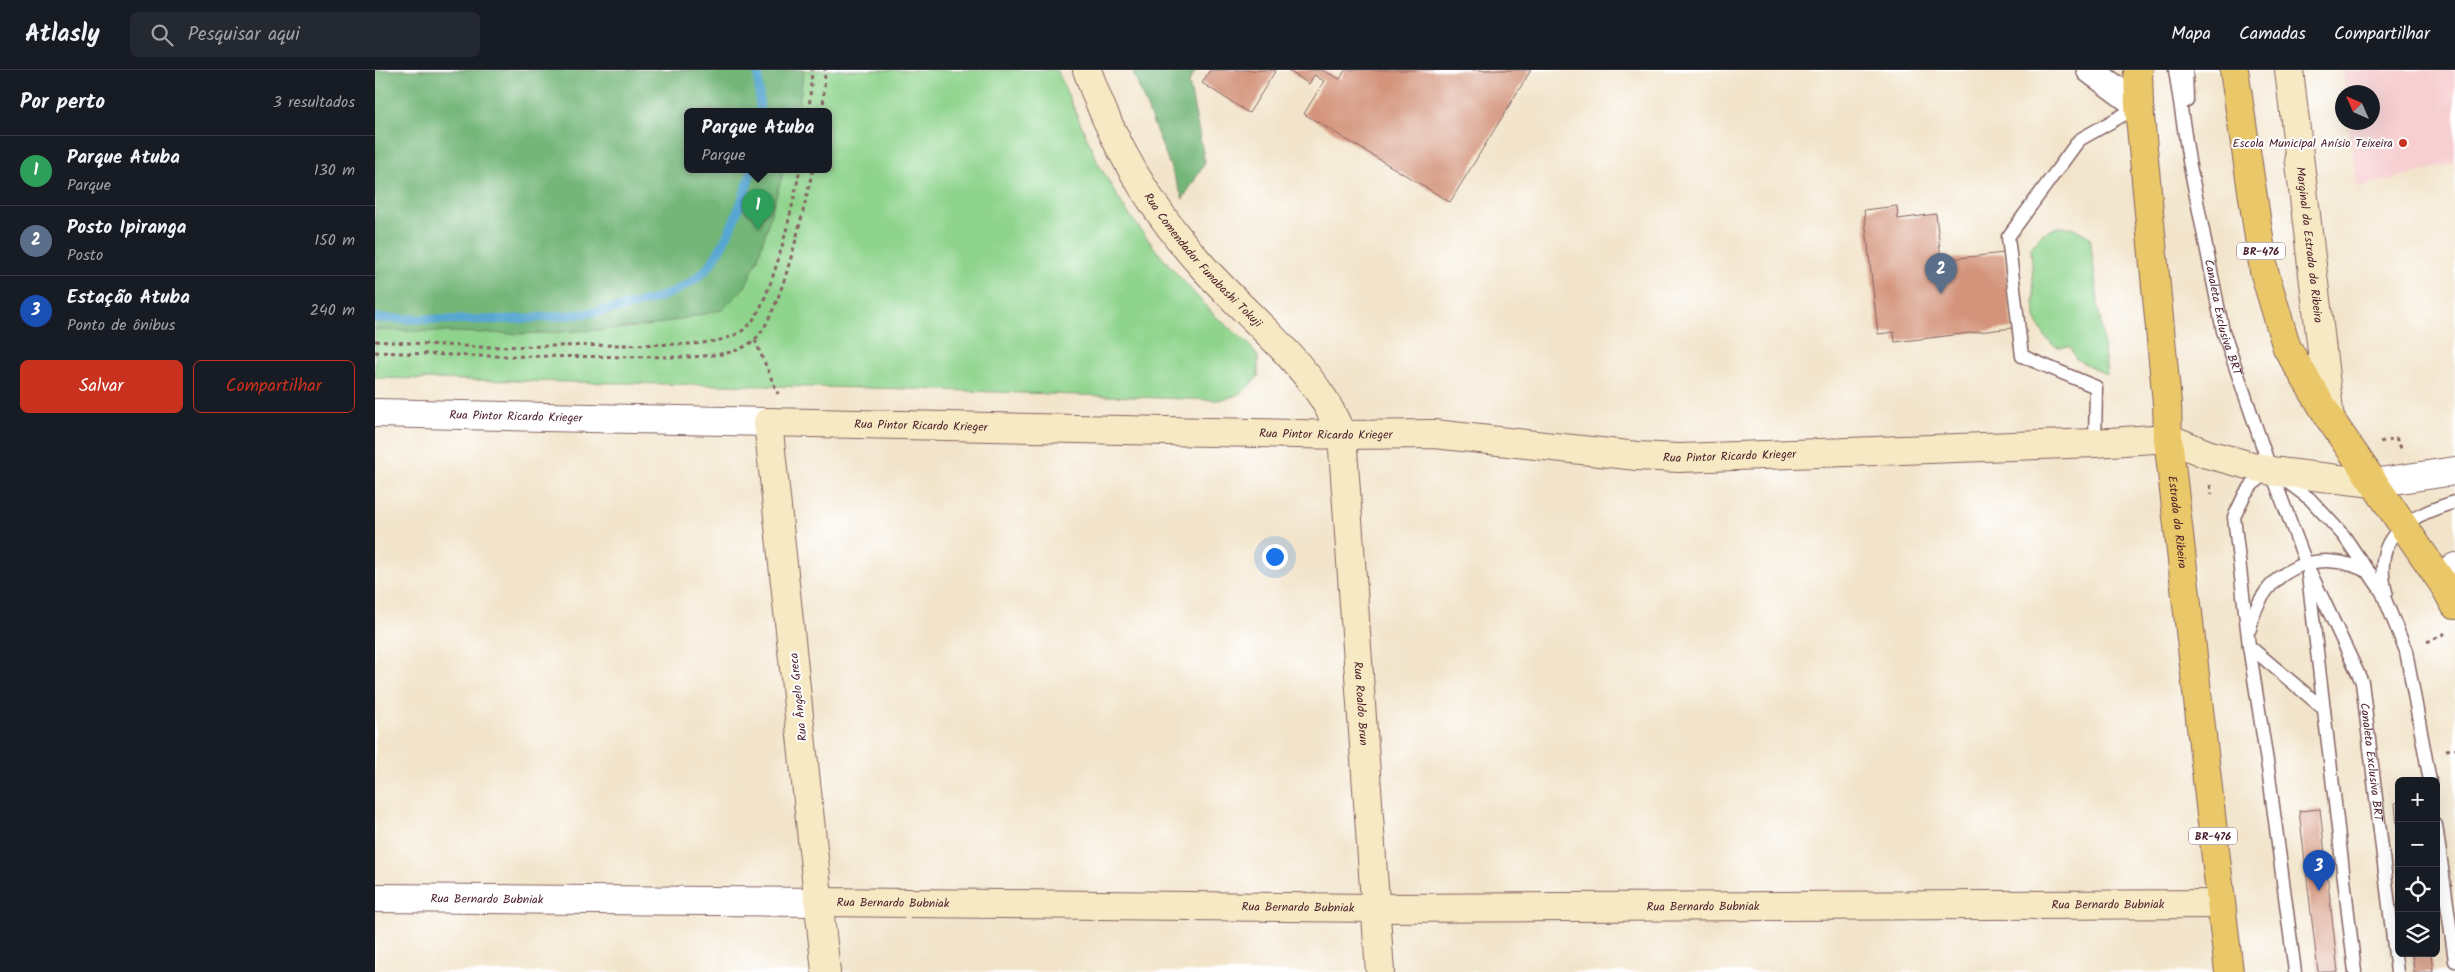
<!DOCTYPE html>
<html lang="pt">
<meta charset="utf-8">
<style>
:root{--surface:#171b24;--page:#242831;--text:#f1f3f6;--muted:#9ea1a6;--line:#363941;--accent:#c8321e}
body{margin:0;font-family:Kalam,sans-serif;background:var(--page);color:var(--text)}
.controls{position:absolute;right:15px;bottom:15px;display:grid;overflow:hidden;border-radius:8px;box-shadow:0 5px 20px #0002}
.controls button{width:45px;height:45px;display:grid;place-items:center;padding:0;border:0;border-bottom:1px solid var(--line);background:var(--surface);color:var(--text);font:25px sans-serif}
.compass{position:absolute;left:1960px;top:15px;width:45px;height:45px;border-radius:50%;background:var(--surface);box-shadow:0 5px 20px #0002;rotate:315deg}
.you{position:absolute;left:899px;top:486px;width:18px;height:18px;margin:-12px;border:4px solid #fff;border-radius:50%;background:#1a73e8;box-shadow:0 0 0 8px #1a73e833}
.badge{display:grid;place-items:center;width:32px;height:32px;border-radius:50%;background:var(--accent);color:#fff;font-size:16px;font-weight:700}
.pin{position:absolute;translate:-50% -41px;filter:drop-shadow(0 1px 2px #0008)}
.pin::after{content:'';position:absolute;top:26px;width:18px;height:15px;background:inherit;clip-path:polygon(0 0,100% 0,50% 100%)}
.popup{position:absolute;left:309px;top:38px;width:148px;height:65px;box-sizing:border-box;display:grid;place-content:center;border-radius:8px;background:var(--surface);filter:drop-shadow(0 1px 4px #0005);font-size:16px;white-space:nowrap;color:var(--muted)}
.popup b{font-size:19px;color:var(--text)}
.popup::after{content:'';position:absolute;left:50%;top:100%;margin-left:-10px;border:10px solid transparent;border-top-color:var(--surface)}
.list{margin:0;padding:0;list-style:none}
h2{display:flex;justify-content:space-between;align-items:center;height:65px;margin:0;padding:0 20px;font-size:21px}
h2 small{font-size:16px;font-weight:400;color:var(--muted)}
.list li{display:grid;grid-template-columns:32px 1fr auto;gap:15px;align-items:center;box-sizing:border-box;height:70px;padding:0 20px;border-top:1px solid var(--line)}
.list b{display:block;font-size:19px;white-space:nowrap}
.list p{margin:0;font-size:16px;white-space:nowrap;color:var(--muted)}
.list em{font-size:16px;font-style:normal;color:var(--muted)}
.actions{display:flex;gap:10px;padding:15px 20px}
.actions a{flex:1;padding:11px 0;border:1px solid var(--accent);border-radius:8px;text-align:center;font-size:18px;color:var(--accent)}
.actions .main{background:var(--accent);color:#fff}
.icon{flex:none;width:28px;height:28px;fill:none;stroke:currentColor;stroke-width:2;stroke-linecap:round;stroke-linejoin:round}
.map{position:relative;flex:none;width:2080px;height:902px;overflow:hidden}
header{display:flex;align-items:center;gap:30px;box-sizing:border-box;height:70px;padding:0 25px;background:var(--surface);border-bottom:1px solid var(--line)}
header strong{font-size:24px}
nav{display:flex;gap:28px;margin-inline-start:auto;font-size:18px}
.search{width:350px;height:45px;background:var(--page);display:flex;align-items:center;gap:12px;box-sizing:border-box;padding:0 18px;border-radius:8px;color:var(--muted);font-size:19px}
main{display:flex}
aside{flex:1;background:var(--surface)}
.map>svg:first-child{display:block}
</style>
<header>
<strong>Atlasly</strong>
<div class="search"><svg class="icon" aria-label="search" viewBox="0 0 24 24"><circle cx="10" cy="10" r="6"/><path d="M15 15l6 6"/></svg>Pesquisar aqui</div>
<nav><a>Mapa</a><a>Camadas</a><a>Compartilhar</a></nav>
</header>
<main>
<aside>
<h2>Por perto<small>3 resultados</small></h2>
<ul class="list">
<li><span class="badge" style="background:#2e9e5b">1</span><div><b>Parque Atuba</b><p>Parque</p></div><em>130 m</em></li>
<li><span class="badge" style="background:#5c6f8a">2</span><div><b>Posto Ipiranga</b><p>Posto</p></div><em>150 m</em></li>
<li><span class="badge" style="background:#1a4fb4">3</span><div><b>Estação Atuba</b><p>Ponto de ônibus</p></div><em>240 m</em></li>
</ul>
<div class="actions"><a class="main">Salvar</a><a>Compartilhar</a></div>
</aside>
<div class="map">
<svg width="2080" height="902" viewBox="0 0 2080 902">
<rect width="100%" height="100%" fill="#fff"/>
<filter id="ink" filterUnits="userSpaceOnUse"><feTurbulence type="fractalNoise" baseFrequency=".02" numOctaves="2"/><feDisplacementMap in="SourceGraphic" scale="10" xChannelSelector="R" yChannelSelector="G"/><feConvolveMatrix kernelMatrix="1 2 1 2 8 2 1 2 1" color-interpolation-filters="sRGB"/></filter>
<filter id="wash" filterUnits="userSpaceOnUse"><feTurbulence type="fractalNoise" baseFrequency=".0096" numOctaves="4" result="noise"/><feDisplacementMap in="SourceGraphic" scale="20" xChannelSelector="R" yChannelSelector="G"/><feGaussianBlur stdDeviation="1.12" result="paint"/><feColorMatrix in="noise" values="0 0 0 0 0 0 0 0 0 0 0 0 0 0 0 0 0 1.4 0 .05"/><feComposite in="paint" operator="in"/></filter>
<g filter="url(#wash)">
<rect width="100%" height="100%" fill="#f2e4ca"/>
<path fill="#f7cfd1" d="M1968 0H2080V93L1982 118 1974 53 1998 52V22H1970Z"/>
<path fill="#8fd48d" stroke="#6c7a5c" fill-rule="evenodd" d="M0 0H682L723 93 750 139 781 180 812 215 840 246 873 273 883 287V306C869 323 863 327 841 330L539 319 0 308ZM313 41H453V99H313Z
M1682 157H1697L1715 167 1732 305 1701 289 1695 277C1692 277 1686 278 1683 277 1672 274 1664 257 1660 247L1656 178 1667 164Z"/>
<path fill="#73b678" stroke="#5e6a52" d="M0 0H429L423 41H313V99H409L383 188 370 217 347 240 279 255 242 259 147 264 0 260Z
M757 0H821L814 12 830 93 808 129Z"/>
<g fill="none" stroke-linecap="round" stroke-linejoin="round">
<path stroke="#59a7d2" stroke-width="9" d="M383 0 385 41
M0 248C77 250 283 260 334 196 351 175 370 125 377 99"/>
</g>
<g id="blocks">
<path fill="#d4947b" d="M835 0H901L874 43 827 13Z
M913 0H947L965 9 970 0H1156L1075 132 929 44 949 11 939 5 934 14Z
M1522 136 1523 149 1561 144 1566 190 1629 183 1637 258 1520 272 1519 262 1503 264 1489 140Z
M2024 732V756H2022L2020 733Z
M1945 739 1963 902H1943L1924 741Z
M2037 883H2056L2058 902H2039Z"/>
</g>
</g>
<g filter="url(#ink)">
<use href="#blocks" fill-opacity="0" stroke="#856463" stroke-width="1"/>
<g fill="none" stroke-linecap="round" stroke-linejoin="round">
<defs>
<g id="service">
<path id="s1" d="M1800 0 1814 91 1848 261 1896 401 1931 493 1987 612 2022 902"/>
<path d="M1811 0 1812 31"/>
<path d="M1720 373 1721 317 1647 286 1633 167 1704 70 1764 36"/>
<path d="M1894 402 1878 414 1870 424 1859 447 1874 576 1893 698 1920 902"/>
<path d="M1907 408 1935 429 1969 466 2007 522 2031 581 2055 711"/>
<path d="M1933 505 1980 902"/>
<path d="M2011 522C1996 466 2033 446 2080 432"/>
<path d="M1875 559C1886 500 1943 474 1995 503"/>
<path d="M1874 576 1949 639"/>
<path d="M2061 755 2080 891"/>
</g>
<path id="minor" d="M1715 0 1764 36"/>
<g id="tertiary">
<path id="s2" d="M0 343 393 352"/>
<path d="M1998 413 2080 401"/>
<path d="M2069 515 2080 497"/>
<path id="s3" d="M0 828 444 832"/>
</g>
<g id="secondary">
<path id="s4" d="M712 0C737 73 775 138 827 196 866 240 915 278 948 328 955 339 961 352 967 365L1005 902"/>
<path id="s5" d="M1914 0 1955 349"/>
<path id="s6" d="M444 832 1000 838 1845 834"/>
<path id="s7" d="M451 902 393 352 967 365 1059 364 1262 386 1304 388 1720 373 1793 368 1832 384 1896 401 1998 413"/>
</g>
<g id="primary">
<path id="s8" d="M1763 0 1764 36 1792 333 1793 368 1854 902"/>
<path d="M1859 0 1889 201 1912 278 1955 349 2069 515 2080 535"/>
</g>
</defs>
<use href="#service" stroke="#856463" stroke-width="15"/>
<use href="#minor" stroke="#856463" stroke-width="29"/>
<use href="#tertiary" stroke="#856463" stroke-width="30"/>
<use href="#secondary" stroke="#856463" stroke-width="30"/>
<use href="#primary" stroke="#856463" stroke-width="30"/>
<path stroke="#856463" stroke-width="3" stroke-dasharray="4 4" stroke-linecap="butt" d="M434 41 437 0
M448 41 450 0
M380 270 403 324
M0 271 104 277 318 274C337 272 357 270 372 257 397 234 418 134 425 99
M0 282 103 286 316 287C338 285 361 285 378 271 406 249 429 136 438 99
M2005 372 2021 368 2027 380
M1835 415 1837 425
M2052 572 2071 563
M2071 680 2080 679"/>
<use href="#service" stroke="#fff" stroke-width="12"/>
<use href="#minor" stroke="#fff" stroke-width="26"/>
<use href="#tertiary" stroke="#fff" stroke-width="28"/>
<use href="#secondary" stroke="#f7e9c3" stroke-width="28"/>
<use href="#primary" stroke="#eac769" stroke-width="28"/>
</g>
</g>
<circle fill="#c8321e" stroke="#fff" stroke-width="2" cx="2028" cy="73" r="5"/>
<g text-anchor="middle" stroke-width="4" stroke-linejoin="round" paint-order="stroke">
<g fill="#fff" stroke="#80626b" stroke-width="1">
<rect x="1862" y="172.5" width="48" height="17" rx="4"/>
<rect x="1814" y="757.5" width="48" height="17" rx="4"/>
</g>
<g font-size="11" font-weight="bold" fill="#4a1f2b">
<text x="1886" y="185">BR-476</text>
<text x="1838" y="770">BR-476</text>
</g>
<g font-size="12" fill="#4a1f2b" stroke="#fff" text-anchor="end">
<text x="2018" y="77">Escola Municipal Anísio Teixeira</text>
</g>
<g font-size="12" fill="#4a1f2b" stroke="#fff">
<text dy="4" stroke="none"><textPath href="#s5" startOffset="176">Marginal da Estrada da Ribeira</textPath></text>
<text dy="4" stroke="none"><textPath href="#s4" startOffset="225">Rua Comendador Funabashi Tokuji</textPath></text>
<text dy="4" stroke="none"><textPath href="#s1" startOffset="252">Canaleta Exclusiva BRT</textPath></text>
<text dy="4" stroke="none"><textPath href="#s2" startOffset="141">Rua Pintor Ricardo Krieger</textPath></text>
<text dy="4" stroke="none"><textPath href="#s7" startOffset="706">Rua Pintor Ricardo Krieger</textPath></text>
<text dy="4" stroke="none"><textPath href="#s7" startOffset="1111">Rua Pintor Ricardo Krieger</textPath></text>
<text dy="4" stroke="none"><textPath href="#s7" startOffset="1516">Rua Pintor Ricardo Krieger</textPath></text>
<text dy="4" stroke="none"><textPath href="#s8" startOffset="454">Estrada da Ribeira</textPath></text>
<text transform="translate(423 627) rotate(-96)" y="4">Rua Ângelo Greca</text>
<text dy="4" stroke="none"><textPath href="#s4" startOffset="719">Rua Roaldo Brun</textPath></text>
<text dy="4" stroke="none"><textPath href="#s1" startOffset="724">Canaleta Exclusiva BRT</textPath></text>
<text dy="4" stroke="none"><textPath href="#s3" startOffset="112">Rua Bernardo Bubniak</textPath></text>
<text dy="4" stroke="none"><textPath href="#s6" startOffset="74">Rua Bernardo Bubniak</textPath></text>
<text dy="4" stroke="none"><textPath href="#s6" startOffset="1289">Rua Bernardo Bubniak</textPath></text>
<text dy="4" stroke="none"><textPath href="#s6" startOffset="884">Rua Bernardo Bubniak</textPath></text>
<text dy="4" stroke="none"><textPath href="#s6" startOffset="479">Rua Bernardo Bubniak</textPath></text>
</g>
</g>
</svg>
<div class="controls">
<button>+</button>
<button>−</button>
<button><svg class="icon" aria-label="locate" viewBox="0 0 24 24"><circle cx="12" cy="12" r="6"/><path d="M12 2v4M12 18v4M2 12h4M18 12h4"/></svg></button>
<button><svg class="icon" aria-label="layers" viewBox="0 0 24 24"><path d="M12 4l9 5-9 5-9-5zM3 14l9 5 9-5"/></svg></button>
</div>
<svg class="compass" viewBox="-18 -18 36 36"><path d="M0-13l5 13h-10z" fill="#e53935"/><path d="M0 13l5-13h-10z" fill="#9ea1a6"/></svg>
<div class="you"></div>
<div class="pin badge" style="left:383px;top:160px;background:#2e9e5b">1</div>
<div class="popup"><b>Parque Atuba</b>Parque</div>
<div class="pin badge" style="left:1566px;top:224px;background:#5c6f8a">2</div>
<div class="pin badge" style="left:1944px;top:821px;background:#1a4fb4">3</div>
</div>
</main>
